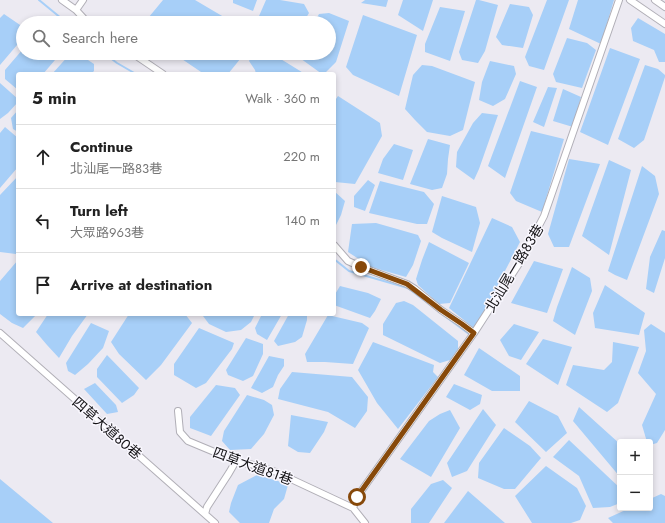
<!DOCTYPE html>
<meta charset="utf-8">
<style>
:root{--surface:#fff;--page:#f6f6f6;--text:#222;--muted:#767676;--line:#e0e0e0}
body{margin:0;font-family:Jost,"Noto Sans TC",sans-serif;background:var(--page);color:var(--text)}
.controls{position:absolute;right:12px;bottom:12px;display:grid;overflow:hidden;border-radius:4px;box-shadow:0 2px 6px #0003}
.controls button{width:36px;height:36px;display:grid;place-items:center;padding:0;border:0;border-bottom:1px solid var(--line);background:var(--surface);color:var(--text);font:20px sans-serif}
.stop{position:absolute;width:12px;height:12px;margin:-9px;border:3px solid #87490a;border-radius:50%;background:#fff}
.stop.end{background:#87490a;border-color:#fff;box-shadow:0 1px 4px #0008}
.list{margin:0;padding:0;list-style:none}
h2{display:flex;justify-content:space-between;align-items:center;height:52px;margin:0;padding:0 16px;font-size:17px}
h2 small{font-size:13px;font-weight:400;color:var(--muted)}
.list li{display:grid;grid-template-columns:26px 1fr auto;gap:12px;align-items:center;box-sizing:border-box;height:64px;padding:0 16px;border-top:1px solid var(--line)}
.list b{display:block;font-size:15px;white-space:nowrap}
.list p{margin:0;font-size:13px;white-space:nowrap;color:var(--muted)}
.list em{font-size:13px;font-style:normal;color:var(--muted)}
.icon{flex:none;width:22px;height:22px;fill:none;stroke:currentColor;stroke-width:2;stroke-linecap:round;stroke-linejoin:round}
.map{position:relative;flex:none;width:665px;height:523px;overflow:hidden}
.search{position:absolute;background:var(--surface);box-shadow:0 2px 6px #0003;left:16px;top:16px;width:320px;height:44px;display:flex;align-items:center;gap:10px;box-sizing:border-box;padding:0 14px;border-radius:22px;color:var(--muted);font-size:15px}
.panel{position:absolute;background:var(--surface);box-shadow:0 2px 6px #0003;left:16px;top:72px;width:320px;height:244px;border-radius:4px}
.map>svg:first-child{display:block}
</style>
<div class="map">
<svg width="665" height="523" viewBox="0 0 665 523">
<rect width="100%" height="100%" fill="#eceaf2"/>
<path fill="#a7cff8" d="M163 0H195L234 23H144Z
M233 0H257L253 11 233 3Z
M266 0H280L304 4 309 13 303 23H256Z
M365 0H388L386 7 361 3Z
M403 0H433L423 31 398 15Z
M476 0H479L498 5 485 51 478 63 462 60 459 52Z
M547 0H569L544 70 529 66 525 57Z
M578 0H614L601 44 569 29Z
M510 4 529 7 533 15 523 48 502 45 496 37Z
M440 7 465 11 450 61 425 52V44Z
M329 13 349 21 336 62 324 74H322L297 56 299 53H329V23H314L319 14Z
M4 14 23 27V38L0 65V18Z
M363 15 417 35 399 96 353 75 346 67Z
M638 18 665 34V62H659L654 50 633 41 631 28Z
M567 38 587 43 596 50 582 88 556 82 553 74Z
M610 48 640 59 608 145 580 132Z
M23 49V53H61L43 74H18V90L5 79V70Z
M173 53H245L228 74H204Z
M253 53H271L305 74H256L255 70 249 61Z
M70 54 85 58 94 64V71L91 74H52Z
M490 61 514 66 516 74 505 99 493 106 479 100 482 82Z
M422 65 432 66 475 82 463 130 450 136 427 132 415 120 405 109 413 75Z
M645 65 658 69 665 75V77L644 140 634 148 618 139Z
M520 81 537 87 505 178 488 166Z
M0 83 18 99V102L8 113 0 119Z
M548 87 557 88 544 127 533 122Z
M563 89 581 97 573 127 553 121Z
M338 96 380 123 382 136 355 184 335 182 334 181V102Z
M18 110V132L13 129 11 118Z
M482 113 498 115 479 169 474 180 456 167 457 152 473 123Z
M5 127 18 138V167L0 188V133Z
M531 131 564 139 542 212 516 201 510 193Z
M428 139 450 145 448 159 447 174 442 188 432 190 410 184Z
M394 144 413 150 403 180 378 173 383 159Z
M569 159 600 164 569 247H554L548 234Z
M609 160 631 170 609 255 582 236Z
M642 166 655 176 659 194 627 280 615 275 608 271Z
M18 176V252L16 254 0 252V195Z
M368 180 375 185 365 211 354 207V196Z
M380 181 424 192 434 204 427 224H417L369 213Z
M334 191 345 201 341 215 336 225 334 224Z
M442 196 476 207 480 223 472 252 442 238 432 232Z
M492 218 512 227 520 242 475 329 449 308Z
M376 223 418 235 421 241 413 265 406 277 371 267 348 252 352 224Z
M662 230 665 231V258L654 293 646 289 650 257Z
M429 242 469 263 450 303 439 304 418 285 416 279 422 260Z
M18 260V314H37L23 328 12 323 0 314V281Z
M534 261 563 269 547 313 511 303Z
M572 267 590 278 592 291 575 335 553 321 557 307Z
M605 285 645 313 639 335 595 328 593 313Z
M340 286 368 293 381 299 375 311 370 318 334 305V296Z
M404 301 413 305 458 341V349L450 360 440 363 383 335V324L396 303Z
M48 314H88L72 336 59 358 47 345 36 332Z
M129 314H185L192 323 161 365 146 380 119 354 111 342Z
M205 314H255L251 322 241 330 226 332 209 324 203 316Z
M262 314H282L267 340 257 334 255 328Z
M289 314H307V320L302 337 295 342 278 346 274 341Z
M328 315 362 323 369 328 353 364 325 362H307L305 354Z
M91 323 109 331 103 348 88 364 75 375 68 371 66 363Z
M514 324 539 332 521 360 509 356 500 340Z
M651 324 665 333V430L657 443 650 445V442H647L642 425 656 394 638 373 646 351 644 330Z
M199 328 234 343 232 349 206 383 196 388 174 375V364Z
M246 338 263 344V354L253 376 243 381 228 375 226 370Z
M543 339 572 347 558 385 526 364Z
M373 342 434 365 433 372 438 377 398 429 377 403 358 370Z
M613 342 639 347 618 403 607 412 566 385 573 365 604 370 612 362Z
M479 348 520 376V391H492L464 375Z
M107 355 139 388 134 395 122 403 97 377V369Z
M269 356 284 359V366L278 375 273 387 262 393 251 388Z
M292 372 352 377 368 397 367 411 355 428 328 412 278 399 280 389Z
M95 383 116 405 118 412 107 414 84 389Z
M454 384 482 395 480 404 470 410 446 397Z
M216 385 235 388 240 395 211 436 190 428V417Z
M247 395 264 400 272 405 274 415 264 434 251 449 230 450 222 441 224 431Z
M529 401 558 416 567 433 546 452 515 422Z
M579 407 620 444V477L573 421Z
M483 409 496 425 467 471 452 477 447 463Z
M450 410 460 428 431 477 400 459 429 421 440 414Z
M291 415 328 422 324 432 310 453 298 452 288 446Z
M504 428 530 446 541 458 515 489H504L478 478 479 463Z
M569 440 620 488V503L610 507 593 508 579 476 553 457Z
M546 466 577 488 586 506 580 520 571 523H532L515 496Z
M257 475 278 481 288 485 284 499 274 509 269 523H240L229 512 231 503 238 485Z
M0 479 53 523H0Z
M443 480 452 488 429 523H411V509L431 484Z
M468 491 505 523H444Z
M661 494 665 496V523H613L608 518 630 508H650V499Z"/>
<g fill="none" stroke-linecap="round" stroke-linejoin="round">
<path stroke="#a7cff8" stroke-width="2" d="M39 0 67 23
M104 53 117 63 136 74
M334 259 349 271 408 288 433 307
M442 314 469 334"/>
<defs>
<path id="minor" d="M62 0 76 10 88 23
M630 0 665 24
M655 0 665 7
M76 10 83 0
M132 53 163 74
M334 245 348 261 361 267 407 284 415 289 441 310 462 324 474 333
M0 333 215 523
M178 411 180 432 188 441 236 461 258 466 276 472 353 508 365 523
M353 508 357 497 474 333 520 262 544 216 619 0
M205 514 207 507 229 473 236 461"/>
</defs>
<use href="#minor" stroke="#b1afb7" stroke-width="8"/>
<use href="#minor" stroke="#fff" stroke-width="6"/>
</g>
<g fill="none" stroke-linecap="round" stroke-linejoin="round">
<path stroke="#87490a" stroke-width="5" d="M357 497 474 333 462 324 441 310 407 284 361 267"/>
</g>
<g text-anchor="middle" stroke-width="3" stroke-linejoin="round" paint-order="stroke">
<g font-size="14" fill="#141316" stroke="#f9f7fe">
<text transform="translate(514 268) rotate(-59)" y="5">北汕尾一路83巷</text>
<text transform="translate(107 428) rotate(41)" y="5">四草大道80巷</text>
<text transform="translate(253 466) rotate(20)" y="5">四草大道81巷</text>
</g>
</g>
</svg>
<div class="controls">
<button>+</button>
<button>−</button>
</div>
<div class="stop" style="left:357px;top:497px"></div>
<div class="stop end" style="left:361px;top:267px"></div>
<div class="search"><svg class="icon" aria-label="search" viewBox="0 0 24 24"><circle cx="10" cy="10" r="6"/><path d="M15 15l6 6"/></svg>Search here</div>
<section class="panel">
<h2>5 min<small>Walk · 360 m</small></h2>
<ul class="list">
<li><svg class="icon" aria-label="ahead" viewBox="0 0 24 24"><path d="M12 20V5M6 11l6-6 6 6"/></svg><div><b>Continue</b><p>北汕尾一路83巷</p></div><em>220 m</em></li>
<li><svg class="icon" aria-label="left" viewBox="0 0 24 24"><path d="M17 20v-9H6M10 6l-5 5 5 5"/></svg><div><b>Turn left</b><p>大眾路963巷</p></div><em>140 m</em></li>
<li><svg class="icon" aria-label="arrive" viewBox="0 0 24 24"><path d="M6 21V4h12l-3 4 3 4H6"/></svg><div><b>Arrive at destination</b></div></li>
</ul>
</section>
</div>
